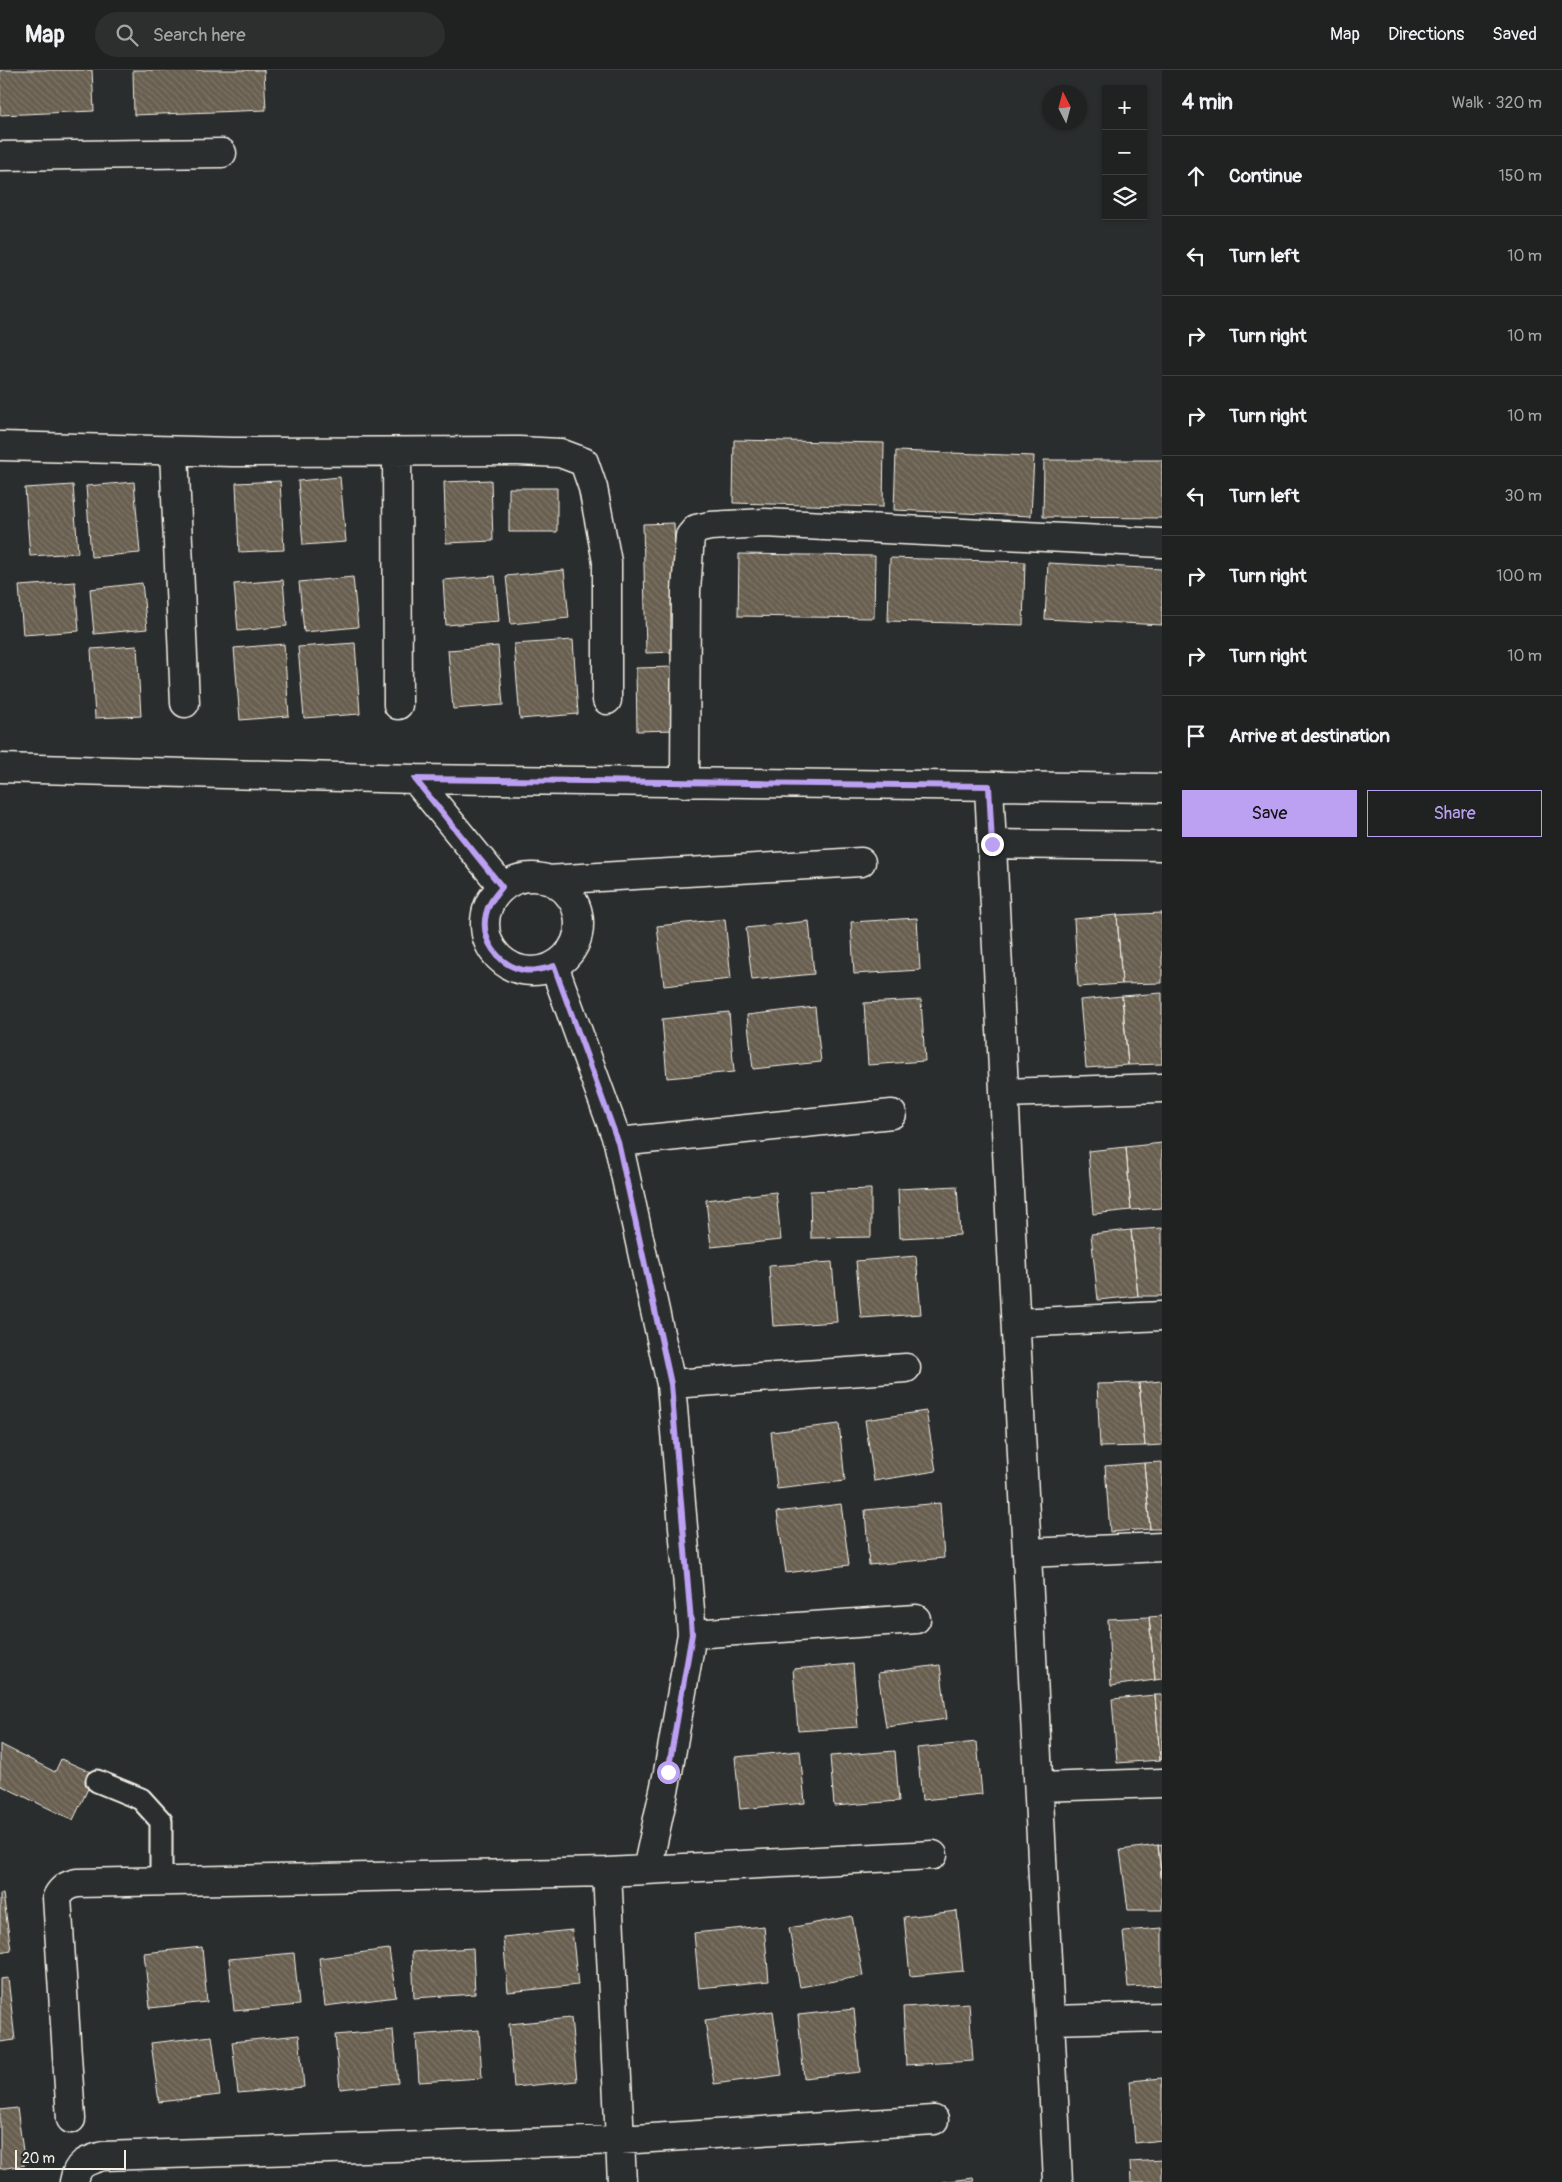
<!DOCTYPE html>
<meta charset="utf-8">
<style>
:root{--surface:#202222;--page:#2d2f2f;--text:#f1f3f6;--muted:#a2a4a5;--line:#3d3f40;--accent:#bca0f2}
body{margin:0;font-family:Pangolin,sans-serif;background:var(--page);color:var(--text)}
.controls{position:absolute;right:15px;top:15px;display:grid;overflow:hidden;border-radius:0px;box-shadow:0 1px 4px #0004}
.controls button{width:45px;height:45px;display:grid;place-items:center;padding:0;border:0;border-bottom:1px solid var(--line);background:var(--surface);color:var(--text);font:25px sans-serif}
.compass{position:absolute;left:1042px;top:15px;width:45px;height:45px;border-radius:50%;background:var(--surface);box-shadow:0 1px 4px #0004;rotate:354deg}
.scale{position:absolute;left:15px;bottom:12px;width:111px;box-sizing:border-box;padding-left:5px;border:2px solid #f4f1e8;border-top:0;font-size:14px;line-height:18px;white-space:nowrap;color:#f4f1e8;-webkit-text-stroke:4px #2a2d2e;paint-order:stroke}
.stop{position:absolute;width:15px;height:15px;margin:-11px;border:4px solid #bca0f2;border-radius:50%;background:#fff}
.stop.end{background:#bca0f2;border-color:#fff;box-shadow:0 1px 5px #0008}
.list{margin:0;padding:0;list-style:none}
h2{display:flex;justify-content:space-between;align-items:center;height:65px;margin:0;padding:0 20px;font-size:21px}
h2 small{font-size:16px;font-weight:400;color:var(--muted)}
.list li{display:grid;grid-template-columns:32px 1fr auto;gap:15px;align-items:center;box-sizing:border-box;height:80px;padding:0 20px;border-top:1px solid var(--line)}
.list b{display:block;font-size:19px;white-space:nowrap}
.list em{font-size:16px;font-style:normal;color:var(--muted)}
.actions{display:flex;gap:10px;padding:15px 20px}
.actions a{flex:1;padding:11px 0;border:1px solid var(--accent);border-radius:0px;text-align:center;font-size:18px;color:var(--accent)}
.actions .main{background:var(--accent);color:#111}
.icon{flex:none;width:28px;height:28px;fill:none;stroke:currentColor;stroke-width:2;stroke-linecap:round;stroke-linejoin:round}
.map{position:relative;flex:none;width:1162px;height:2112px;overflow:hidden}
header{display:flex;align-items:center;gap:30px;box-sizing:border-box;height:70px;padding:0 25px;background:var(--surface);border-bottom:1px solid var(--line)}
header strong{font-size:24px}
nav{display:flex;gap:28px;margin-inline-start:auto;font-size:18px}
.search{width:350px;height:45px;background:var(--page);display:flex;align-items:center;gap:12px;box-sizing:border-box;padding:0 18px;border-radius:28px;color:var(--muted);font-size:19px}
main{display:flex}
aside{flex:1;background:var(--surface)}
.map>svg:first-child{display:block}
</style>
<header>
<strong>Map</strong>
<div class="search"><svg class="icon" aria-label="search" viewBox="0 0 24 24"><circle cx="10" cy="10" r="6"/><path d="M15 15l6 6"/></svg>Search here</div>
<nav><a>Map</a><a>Directions</a><a>Saved</a></nav>
</header>
<main>
<div class="map">
<svg width="1162" height="2112" viewBox="0 0 1162 2112">
<defs>
<pattern id="building-back-hatch" width="6" height="6" patternUnits="userSpaceOnUse" patternTransform="scale(1.25)"><rect width="6" height="6" fill="#685e50"/><path d="M-1 5l2 2M0 0l6 6M5-1l2 2" fill="none" stroke="#7e7669"/></pattern>
</defs>
<rect width="100%" height="100%" fill="#2a2d2e"/>
<filter id="ink" filterUnits="userSpaceOnUse"><feTurbulence type="fractalNoise" baseFrequency=".02" numOctaves="2"/><feDisplacementMap in="SourceGraphic" scale="10" xChannelSelector="R" yChannelSelector="G"/><feConvolveMatrix kernelMatrix="1 2 1 2 8 2 1 2 1" color-interpolation-filters="sRGB"/></filter>
<g filter="url(#ink)">
<path fill="url(#building-back-hatch)" stroke="#f4f1e8" d="M0 0H92L94 41 0 45Z
M133 0H264L266 40 134 45Z
M734 370 884 373 883 437 733 433Z
M896 381 1034 386 1031 446 894 440Z
M1044 390H1162V448L1043 447Z
M340 407 346 472 303 475 298 411Z
M491 410 493 471 446 473 444 412Z
M280 411 284 480 239 482 236 413Z
M134 412 140 483 91 487 86 416Z
M73 415 78 483 30 486 25 418Z
M509 418H557V462H509Z
M674 453 678 582 646 583 643 454Z
M739 484 875 486 874 548 738 546Z
M890 488 1025 492 1023 555 888 551Z
M1048 493 1162 499V555L1045 549Z
M564 500 569 548 511 554 506 506Z
M495 506 499 551 446 555 443 510Z
M353 507 358 557 304 562 299 512Z
M283 510 287 556 238 561 234 514Z
M75 512 79 561 23 565 19 516Z
M142 513 147 559 94 564 90 519Z
M573 570 578 644 520 649 514 574Z
M355 573 360 644 304 648 298 577Z
M284 574 289 646 240 650 234 578Z
M137 576 141 646 95 648 91 579Z
M498 576 503 635 453 639 448 580Z
M674 597 675 660 637 661 636 598Z
M1162 843V913L1122 914 1117 845Z
M1117 845 1122 914 1078 917 1074 849Z
M917 848 920 900 854 904 851 852Z
M725 849 731 909 664 916 657 856Z
M809 851 814 904 752 910 746 858Z
M1162 923V994L1128 995 1122 926Z
M1122 926 1128 995 1086 998 1080 930Z
M921 930 925 991 868 995 864 933Z
M815 937 821 992 753 999 747 945Z
M729 942 734 1002 667 1008 662 949Z
M1162 1073V1138L1131 1140 1126 1077Z
M1126 1077 1131 1140 1093 1144 1088 1081Z
M957 1116 960 1165 900 1168 898 1119Z
M871 1119V1167L811 1168 810 1121Z
M776 1122 781 1170 711 1177 706 1130Z
M1162 1158V1226H1138L1131 1160Z
M1131 1160 1138 1226 1098 1230 1091 1164Z
M916 1186 921 1244 861 1248 856 1191Z
M832 1192 837 1252 773 1256 769 1196Z
M1162 1311V1375L1145 1376 1139 1313Z
M1139 1313 1145 1376 1100 1377 1097 1314Z
M926 1341 936 1401 874 1411 865 1350Z
M839 1354 845 1411 777 1419 771 1362Z
M1162 1392V1459H1150L1144 1393Z
M1144 1393 1150 1459 1110 1462 1105 1396Z
M940 1433 944 1488 869 1495 865 1440Z
M841 1434 849 1495 786 1503 777 1442Z
M1162 1546V1609L1155 1610 1149 1547Z
M1149 1547 1155 1610 1111 1616 1108 1549Z
M853 1594 858 1657 798 1661 793 1599Z
M940 1595 947 1649 886 1657 878 1603Z
M1155 1625H1162V1689L1160 1690Z
M1155 1625 1160 1690 1117 1693 1112 1629Z
M977 1672 982 1724 922 1730 917 1678Z
M0 1674 55 1702 61 1689 95 1704 73 1750 0 1715Z
M800 1681 805 1733 740 1739 735 1687Z
M895 1681 899 1731 834 1736 830 1686Z
M1162 1774V1815L1158 1775Z
M1158 1775 1162 1815V1840H1128L1120 1780Z
M0 1824H3L11 1880 0 1882Z
M957 1841 963 1901 910 1906 904 1847Z
M852 1846 863 1906 800 1917 789 1858Z
M764 1856 769 1911 699 1918 694 1863Z
M1162 1858V1915L1128 1917 1123 1861Z
M572 1860 578 1915 508 1922 503 1867Z
M202 1877 207 1932 150 1938 144 1883Z
M473 1878 475 1924 414 1928 412 1882Z
M389 1879 396 1927 325 1936 319 1888Z
M294 1883 299 1935 234 1941 229 1889Z
M8 1908 15 1970 0 1972V1909Z
M969 1933 973 1991 906 1995 903 1937Z
M854 1939 860 2002 804 2008 798 1945Z
M773 1941 782 2005 714 2014 705 1950Z
M571 1948 577 2011 514 2017 509 1954Z
M393 1960 398 2013 340 2019 335 1965Z
M479 1960 482 2008 419 2012 416 1965Z
M299 1965 304 2017 238 2023 232 1972Z
M212 1966 220 2025 159 2032 151 1973Z
M1162 2008V2070L1135 2073 1130 2011Z
M17 2038 25 2095 0 2099V2040Z
M1162 2090V2112H1131L1130 2092Z
M973 2108 974 2112H943Z"/>
<g fill="none" stroke-linecap="round" stroke-linejoin="round">
<defs>
<path id="lane" d="M97 1711 141 1729 161 1751V1811"/>
<path id="street" d="M0 86 222 83
M0 376 232 382 519 381 560 383 584 392 593 418 607 492V630
M174 381 185 633
M397 382 398 635
M0 698 415 709 1162 718
M415 709 503 817
M685 713 686 521 690 466 696 459 710 456 765 453 1162 473
M989 716 1058 2112
M992 774 1162 776
M485 854a47 47 0 1 1 94 0a47 47 0 1 1-94 0Z
M547 810 861 792
M554 896 618 1072 671 1314 692 1564 668 1702 647 1800
M1004 1023 1162 1018
M618 1072 892 1044
M1016 1253 1162 1246
M671 1314 906 1298
M1027 1483 1162 1477
M692 1564 916 1549
M1039 1717 1162 1713
M607 1802 622 2112
M1050 1950 1162 1947
M71 2049 57 1827C62 1818 67 1815 77 1813L607 1802 933 1785
M74 2112C77 2093 86 2091 103 2086L620 2070 934 2050"/>
</defs>
<use href="#lane" stroke="#f4f1e8" stroke-width="25"/>
<use href="#street" stroke="#f4f1e8" stroke-width="31"/>
<use href="#lane" stroke="#2a2d2e" stroke-width="21"/>
<use href="#street" stroke="#2a2d2e" stroke-width="28"/>
</g>
</g>
<g fill="none" stroke-linecap="round" stroke-linejoin="round" filter="url(#ink)">
<path stroke="#bca0f2" stroke-width="6" d="M668 1702 692 1564 671 1314 618 1072 554 896C544 899 533 902 523 900 498 895 480 869 486 844 488 833 496 825 502 817L415 709 989 716 992 774"/>
</g>
</svg>
<div class="controls">
<button>+</button>
<button>−</button>
<button><svg class="icon" aria-label="layers" viewBox="0 0 24 24"><path d="M12 4l9 5-9 5-9-5zM3 14l9 5 9-5"/></svg></button>
</div>
<svg class="compass" viewBox="-18 -18 36 36"><path d="M0-13l5 13h-10z" fill="#e53935"/><path d="M0 13l5-13h-10z" fill="#a2a4a5"/></svg>
<div class="scale">20 m</div>
<div class="stop" style="left:668px;top:1702px"></div>
<div class="stop end" style="left:992px;top:774px"></div>
</div>
<aside>
<h2>4 min<small>Walk · 320 m</small></h2>
<ul class="list">
<li><svg class="icon" aria-label="ahead" viewBox="0 0 24 24"><path d="M12 20V5M6 11l6-6 6 6"/></svg><div><b>Continue</b></div><em>150 m</em></li>
<li><svg class="icon" aria-label="left" viewBox="0 0 24 24"><path d="M17 20v-9H6M10 6l-5 5 5 5"/></svg><div><b>Turn left</b></div><em>10 m</em></li>
<li><svg class="icon" aria-label="right" viewBox="0 0 24 24"><path d="M7 20v-9h11M14 6l5 5-5 5"/></svg><div><b>Turn right</b></div><em>10 m</em></li>
<li><svg class="icon" aria-label="right" viewBox="0 0 24 24"><path d="M7 20v-9h11M14 6l5 5-5 5"/></svg><div><b>Turn right</b></div><em>10 m</em></li>
<li><svg class="icon" aria-label="left" viewBox="0 0 24 24"><path d="M17 20v-9H6M10 6l-5 5 5 5"/></svg><div><b>Turn left</b></div><em>30 m</em></li>
<li><svg class="icon" aria-label="right" viewBox="0 0 24 24"><path d="M7 20v-9h11M14 6l5 5-5 5"/></svg><div><b>Turn right</b></div><em>100 m</em></li>
<li><svg class="icon" aria-label="right" viewBox="0 0 24 24"><path d="M7 20v-9h11M14 6l5 5-5 5"/></svg><div><b>Turn right</b></div><em>10 m</em></li>
<li><svg class="icon" aria-label="arrive" viewBox="0 0 24 24"><path d="M6 21V4h12l-3 4 3 4H6"/></svg><div><b>Arrive at destination</b></div></li>
</ul>
<div class="actions"><a class="main">Save</a><a>Share</a></div>
</aside>
</main>
